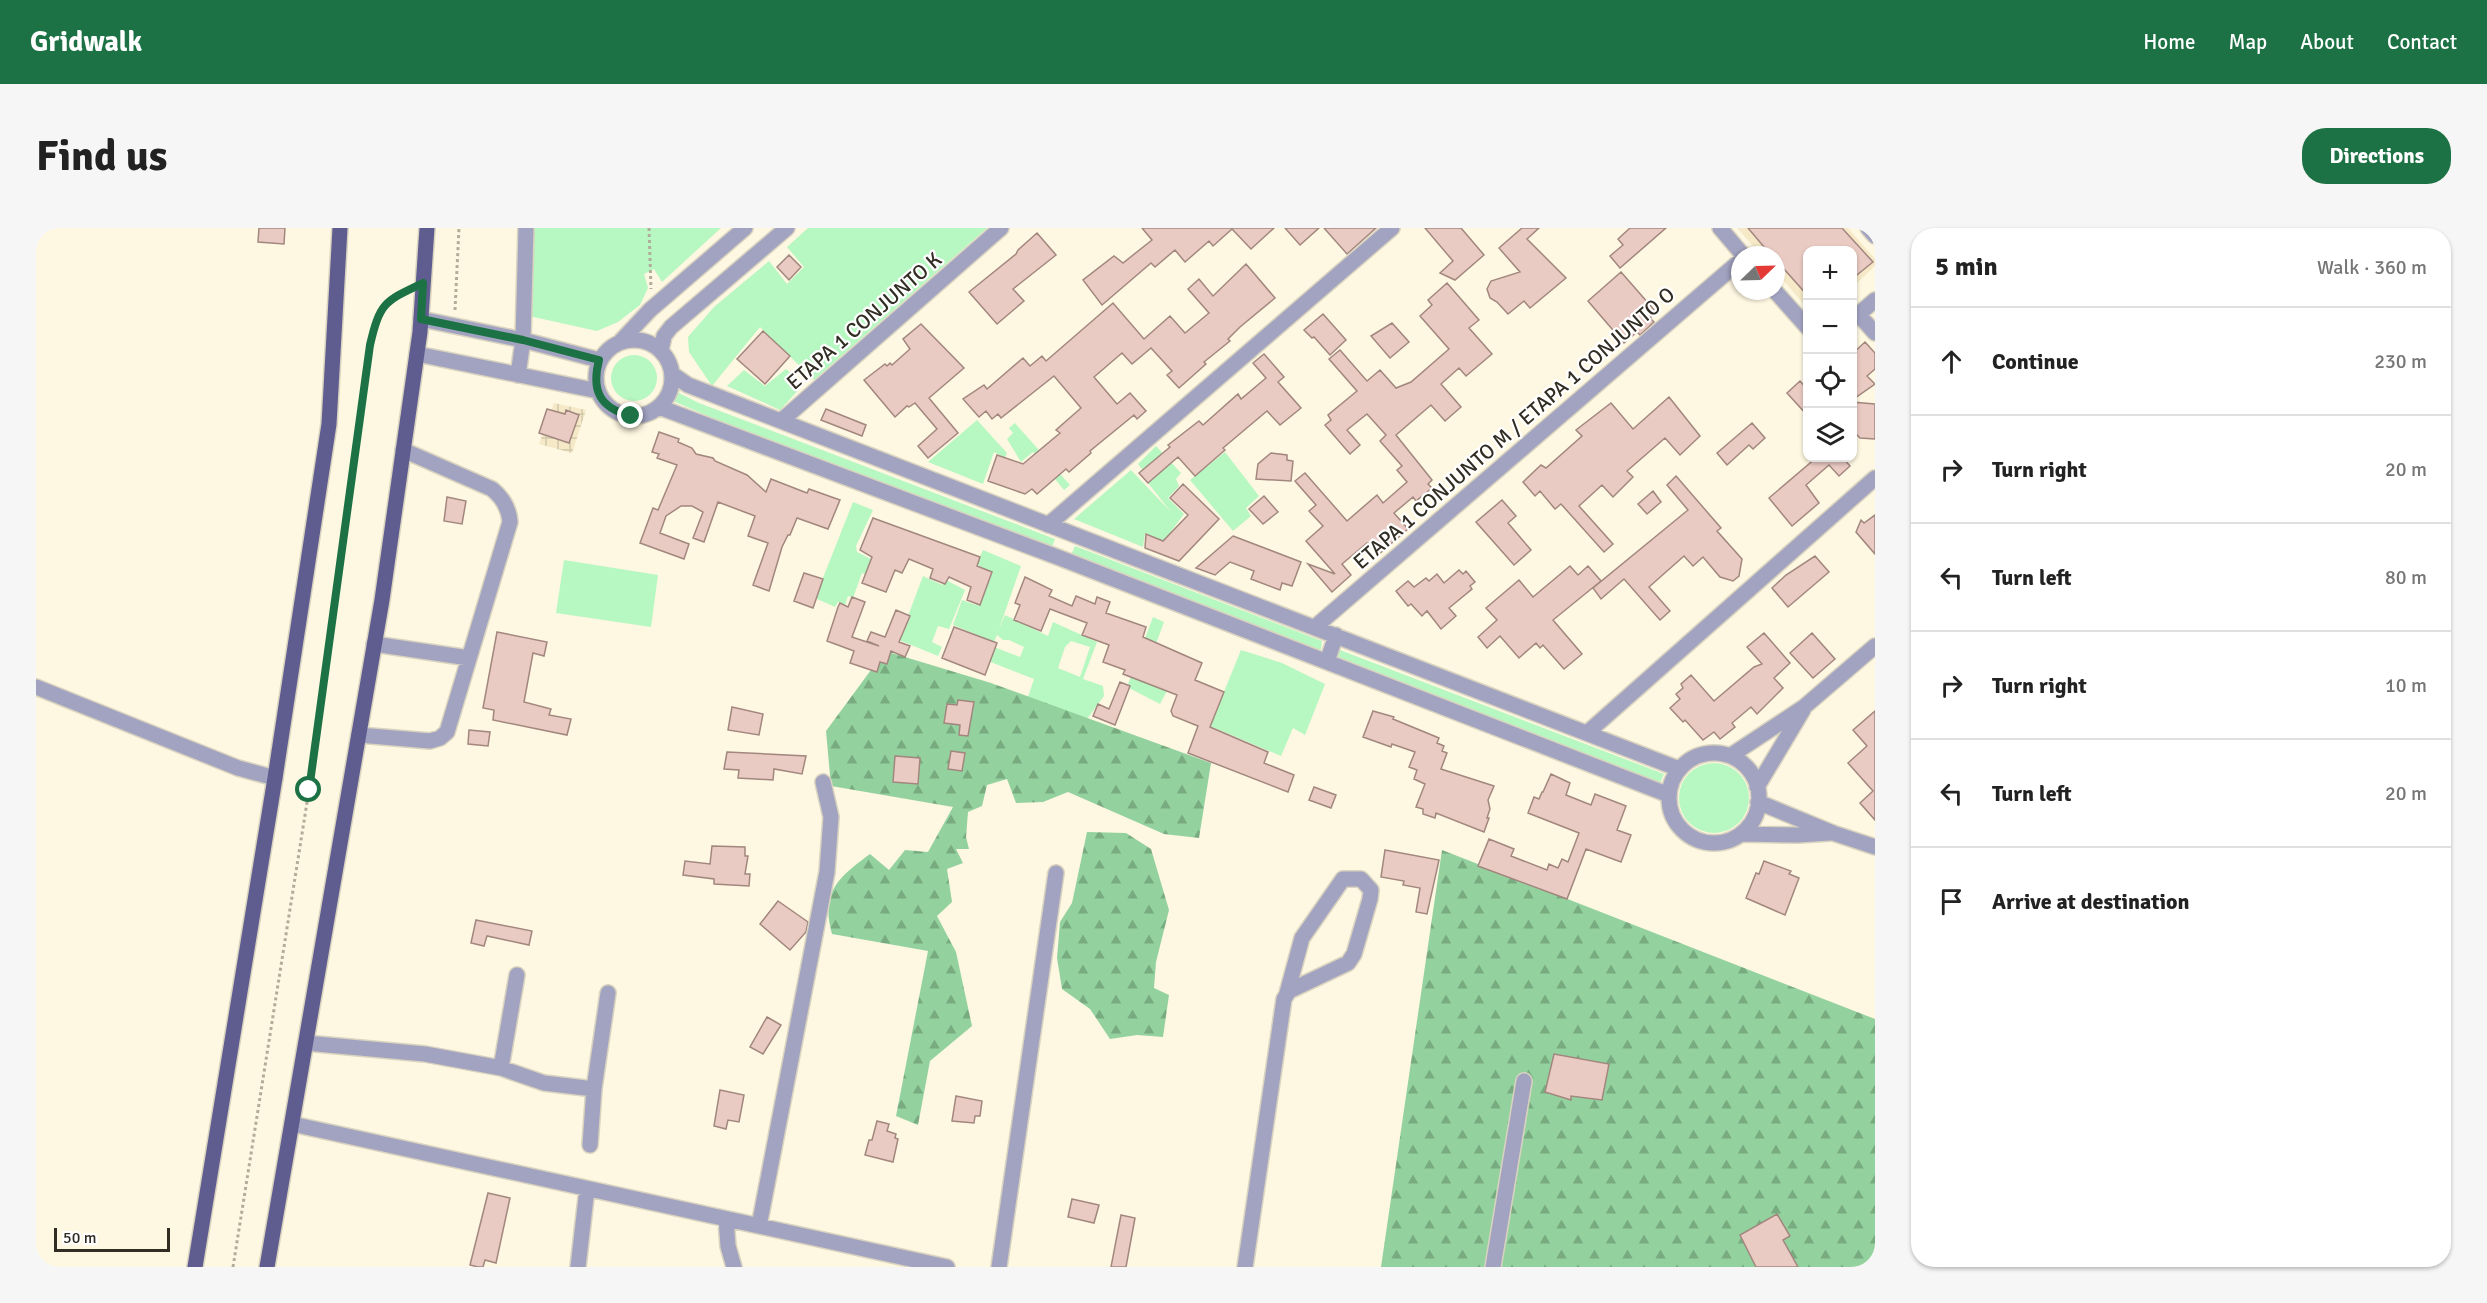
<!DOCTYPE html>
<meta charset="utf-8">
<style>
:root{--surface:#fff;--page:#f6f6f6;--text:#222;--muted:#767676;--line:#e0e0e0;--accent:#1c7244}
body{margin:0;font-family:Signika,sans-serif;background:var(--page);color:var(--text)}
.controls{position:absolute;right:18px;top:18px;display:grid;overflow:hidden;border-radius:12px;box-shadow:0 2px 4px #0004}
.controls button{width:54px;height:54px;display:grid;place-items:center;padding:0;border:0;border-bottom:2px solid var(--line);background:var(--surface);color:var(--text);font:30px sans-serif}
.compass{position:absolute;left:1695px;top:18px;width:54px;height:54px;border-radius:50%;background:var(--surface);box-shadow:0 2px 4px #0004;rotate:67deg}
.scale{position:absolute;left:18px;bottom:15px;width:116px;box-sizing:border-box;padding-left:6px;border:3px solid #312d23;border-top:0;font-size:16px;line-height:21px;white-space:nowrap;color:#312d23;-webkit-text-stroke:4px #fff;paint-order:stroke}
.stop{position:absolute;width:18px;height:18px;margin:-14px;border:4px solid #1c7244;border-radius:50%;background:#fff}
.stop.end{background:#1c7244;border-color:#fff;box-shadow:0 2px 6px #0008}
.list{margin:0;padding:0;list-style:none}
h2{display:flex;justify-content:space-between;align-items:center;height:78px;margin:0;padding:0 24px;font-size:26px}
h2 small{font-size:20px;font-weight:400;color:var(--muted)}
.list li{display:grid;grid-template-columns:39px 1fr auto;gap:18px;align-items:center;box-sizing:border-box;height:108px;padding:0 24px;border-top:2px solid var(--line)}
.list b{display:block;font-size:22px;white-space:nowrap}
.list em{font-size:20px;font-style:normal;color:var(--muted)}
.icon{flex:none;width:33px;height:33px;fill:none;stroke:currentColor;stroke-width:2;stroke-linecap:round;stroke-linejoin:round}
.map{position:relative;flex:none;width:1839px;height:1039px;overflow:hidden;border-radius:24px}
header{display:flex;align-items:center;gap:36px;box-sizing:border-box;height:84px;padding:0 30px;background:var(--accent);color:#fff}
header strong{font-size:28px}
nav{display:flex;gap:33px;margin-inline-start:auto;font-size:21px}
.intro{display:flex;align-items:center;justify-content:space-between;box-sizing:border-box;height:144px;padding:0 36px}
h1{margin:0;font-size:42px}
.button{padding:15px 27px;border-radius:24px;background:var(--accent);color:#fff;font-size:21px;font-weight:700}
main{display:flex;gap:36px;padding:0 36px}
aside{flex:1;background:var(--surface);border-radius:24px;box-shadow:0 2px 4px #0004}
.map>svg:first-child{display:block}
</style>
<header>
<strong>Gridwalk</strong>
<nav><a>Home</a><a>Map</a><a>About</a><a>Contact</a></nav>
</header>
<div class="intro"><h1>Find us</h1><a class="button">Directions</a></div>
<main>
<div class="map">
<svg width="1839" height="1039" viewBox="0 0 1839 1039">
<defs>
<pattern id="industrial-grid" width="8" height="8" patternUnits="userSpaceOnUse" patternTransform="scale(1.5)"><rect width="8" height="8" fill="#f5e9c7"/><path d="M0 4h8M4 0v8" fill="none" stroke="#d2c8ab"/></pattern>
<pattern id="forest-firs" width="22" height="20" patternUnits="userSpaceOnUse" patternTransform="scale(1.5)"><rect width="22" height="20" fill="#93d29f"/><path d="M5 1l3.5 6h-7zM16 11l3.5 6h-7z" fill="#79ab81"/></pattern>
</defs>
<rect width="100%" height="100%" fill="#fef7e1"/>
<path fill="#f5e9c7" d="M1701 0H1812L1839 31V38L1817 59 1816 22H1772L1771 80 1740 44V27H1725Z"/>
<path fill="url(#industrial-grid)" d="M518 175 550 182 536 225 503 216Z"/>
<path fill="#b7f7c2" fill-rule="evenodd" d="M498 0H685L626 54 618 41 608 46 612 60 604 77 582 94 561 103 493 88Z
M772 0H951L778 152 724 99 676 158 653 124 652 109 678 79 733 33 751 56 768 39 751 19Z
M575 150a23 23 0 1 1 46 0a23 23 0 1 1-46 0Z
M750 141 768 156 744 182 691 158 708 142 729 158Z
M641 164 663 175 1019 311 1015 321 679 191 637 173Z
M941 192 971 225 969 230 958 224 947 256 892 234Z
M979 195 1034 257 1028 262 997 224 985 234 971 211 977 205 973 200Z
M1120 218 1145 245 1140 251 1143 258 1132 270 1148 286 1133 306 1144 321 1109 305 1107 319 1038 291 1095 242 1135 284 1112 255 1114 252 1102 236Z
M1189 224 1223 268 1210 280 1215 288 1197 303 1154 252Z
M817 274 837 282 820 318 821 324 839 333 835 349 826 345 817 370 812 368 809 377 802 374 799 379 779 370Z
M1039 318 1286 413 1285 421 1282 423 1035 327Z
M947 322 985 338 963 401 969 387 1012 408 1017 394 1061 414 1047 451 1067 458 1068 468 1051 491 992 469 998 451 952 433 958 419 984 429 988 419 973 412H967L961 407 958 414 917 397 926 372 940 377 953 344 940 336ZM1035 413 1054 419 1044 449 1022 440 1029 419Z
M528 332 622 347 615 399 520 385Z
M887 348 906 357 910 352 929 362 913 401 902 398 896 414 906 419 902 428 863 412Z
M1117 389 1128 394 1111 440 1104 451 1131 463 1124 476 1091 459Z
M1205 422 1246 435 1289 456 1269 507 1257 500 1245 528 1174 498Z
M1304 422 1628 546 1624 555 1302 429Z
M1643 570a35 35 0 1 1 70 0a35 35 0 1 1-70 0Z"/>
<path fill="url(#forest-firs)" d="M849 423 955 455 1175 535 1163 610 1128 606 1032 564 1007 574 980 575 971 551 951 557 946 578 932 584 930 609 933 621H920L927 635 911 641 916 674 901 688 920 724 936 798 894 833 882 897 860 888 892 723 796 706C784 664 803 649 834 626L853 642 869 622 892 624 917 579 795 558 790 503Z
M1051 604 1090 605 1115 621 1133 682 1120 734 1118 760 1133 767 1127 809 1101 807 1074 811 1054 781 1026 761 1021 730 1024 694 1036 675Z
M1406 622 1839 791V1039H1345Z"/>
<path fill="#eacbc3" stroke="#a2877f" stroke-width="1.5" d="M223 0H249L248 16 222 14Z
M1106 0H1238L1215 21 1196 1 1177 18 1173 13 1149 34 1139 22 1119 39 1115 35 1066 77 1047 52 1078 28 1087 35 1116 12Z
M1249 0H1283L1264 17Z
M1288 0H1340L1311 26Z
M1389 0H1425L1448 27 1419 52 1404 45 1417 33Z
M1486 0H1503L1491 11 1530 50 1494 80 1488 73 1472 86 1461 74 1454 70 1451 61 1455 53 1484 44 1463 20Z
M1594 0H1630L1584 40 1574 28 1587 17 1582 11Z
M1712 0H1806L1837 34 1816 51V22H1772V68L1740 32V27L1734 26Z
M1001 5 1020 27 977 61 988 73 961 96 933 64 980 26 982 22Z
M753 27 765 39 753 52 741 39Z
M1210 36 1239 70 1204 99 1192 111 1194 113 1168 134 1170 136 1143 160 1131 147 1136 143 1115 120 1096 136 1086 125 1058 149 1081 176 1094 165 1110 183 1101 191 1098 187 1054 223 1055 225 1033 244 1030 241 1001 266 996 261 989 266 952 253 961 227 987 236 1024 205 1020 202 1045 180 1018 148 965 190 962 186 956 191 950 183 943 189 927 171 948 157 951 161 987 130 994 138 1006 128 1010 133 1077 75 1108 111 1134 88 1149 105 1173 85 1152 61 1163 51 1177 68Z
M1585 44 1620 84 1614 90 1618 94 1604 107 1601 104 1588 115 1552 73Z
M1411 55 1443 92 1433 100 1456 126 1430 148 1423 140 1405 156 1425 179 1409 193 1395 177 1360 207 1396 252 1392 256 1396 260 1380 273 1377 269 1358 285 1372 301 1343 326 1331 315 1306 336 1315 347 1296 364 1272 336 1299 346 1270 313 1287 298 1273 283 1280 277 1259 253 1269 245 1311 293 1341 267 1347 275 1371 254 1361 242 1366 238 1344 213 1350 207 1331 186 1311 202 1324 217 1314 226 1289 197 1295 192 1292 187 1321 163 1293 131 1304 122 1331 153 1344 142 1360 160 1375 154 1413 121 1384 88 1396 77 1392 72Z
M1287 86 1310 112 1294 127 1278 109 1276 110 1268 102Z
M1356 95 1373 114 1354 130 1335 108Z
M885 96 928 140 893 170 922 205 892 230 882 218 901 201 879 175 873 179 871 178 859 189 828 152 849 136 851 138 854 135 856 137 874 121 867 111Z
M727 103 754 128 729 156 701 131Z
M1829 114 1839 125V141L1831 148 1839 156 1816 172V126Z
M1228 126 1248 149 1242 154 1265 180 1244 197 1231 183 1187 220 1189 222 1159 248 1142 229 1112 255 1103 245 1134 219 1132 217 1163 193 1167 197 1202 166 1205 171 1230 150 1217 135Z
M1764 153 1772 162V188L1751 165Z
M1633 169 1664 208 1644 227 1629 210 1591 243 1597 249 1577 269 1566 257 1543 278 1577 316 1568 324 1525 276 1519 281 1504 263 1499 268 1487 254 1505 237 1510 240 1546 208 1540 202 1575 175 1597 201Z
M1816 174 1839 176V211L1824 210 1816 202Z
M511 181 529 186 530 182 543 187 533 215 503 205Z
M790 181 830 197 826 208 785 192Z
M1716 195 1729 210 1717 221 1713 217 1691 237 1681 225Z
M623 204 643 211 642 214 656 220 660 226 677 230 679 233 711 247 730 264 735 251 771 265 773 261 804 272 792 301 761 290 754 307H752L746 319 733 363 717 357 732 315 712 308 719 288 682 274 668 314 657 310 667 284 656 278H645L630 288 624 305 653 316 648 331 604 315 617 280 622 282 641 237 621 230 623 226 616 224Z
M1235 225 1251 227V232L1257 233 1255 253 1220 251 1222 236Z
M1780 230H1807L1814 238 1803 248 1793 237 1770 257 1783 275 1756 298 1733 270Z
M1640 248 1685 300 1681 303 1706 331 1703 348 1697 353 1684 349 1667 329 1657 338 1648 328 1613 359 1634 383 1624 392 1588 351 1565 371 1557 360 1652 282 1631 257Z
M1147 256 1183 291 1143 333 1109 320 1110 306 1127 313 1152 287 1134 270Z
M1617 263 1625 274 1611 286 1602 276Z
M1228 268 1242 284 1227 296 1213 281Z
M411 269 430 273 426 296 408 293Z
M1466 272 1480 288 1472 295 1495 322 1478 337 1440 294Z
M1839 287V326L1820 304 1825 292 1828 295Z
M837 290 944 329 941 338 956 344 944 377 931 372 935 359 913 349 909 356 894 350 897 341 873 331 866 345 859 342 850 364 826 355 836 329 824 322Z
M1197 308 1265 334 1256 358 1246 355 1244 362 1215 351 1218 343 1194 334 1179 347 1160 340Z
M1779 328 1793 344 1752 379 1736 360 1750 347Z
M1534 338 1542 347 1552 338 1565 353 1517 392 1546 426 1528 441 1507 417 1504 420 1500 415 1483 430 1464 408 1451 420 1442 409 1461 392 1450 380 1483 352 1497 369Z
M1423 342 1427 346 1430 343 1439 354 1434 358 1436 361 1413 380 1420 388 1405 401 1391 383 1386 388 1375 376 1372 378 1360 363 1372 353 1378 359 1390 350 1393 353 1401 346 1408 355Z
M768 345 787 351 777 380 758 373Z
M989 349 1016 362 1013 368 1036 378 1040 368 1059 376 1061 369 1074 374 1070 385 1110 399 1107 409 1166 435 1159 452 1188 464 1174 499 1232 524 1228 535 1258 547 1252 564 1152 525 1162 498 1137 488 1135 483 1141 467 1087 446 1089 442 1067 434 1073 417 1046 407 1051 395 1014 381 1005 403 978 392 984 377 979 375Z
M816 369 829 374 816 409 843 418 831 413 835 404 849 409 860 382 874 388 863 414 874 418 869 429 855 423 851 436 844 434 841 444 814 435 818 423 791 413 802 379 804 375 812 379Z
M918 399 961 415 949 447 906 430Z
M461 404 511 414 508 428 497 425 488 474 515 481 513 487 535 491 531 507 457 492 458 482 447 480Z
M1728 405 1754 435 1738 450 1747 460 1721 486 1715 479 1696 495 1699 499 1684 511 1678 504 1667 512 1649 492 1647 494 1634 480 1644 471 1640 466 1647 460 1645 456 1655 447 1678 473 1718 439 1726 436 1711 419Z
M1776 405 1799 431 1777 450 1754 425Z
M1084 454 1094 458 1079 497 1057 488 1062 476 1073 481Z
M922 472 938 474 932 508 923 507 924 497 908 495 911 476 921 477Z
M696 479 727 486 723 507 692 502Z
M1337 483 1358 489 1357 491 1403 510 1401 515 1408 518 1406 523 1411 525 1405 541 1458 558 1452 572 1454 581 1451 590H1453L1448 604 1400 585 1399 590 1387 586V581L1380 579 1389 556 1378 551 1381 542 1373 539 1379 524 1356 516 1355 519 1327 509Z
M1839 483V592L1824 575 1837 563 1812 535 1831 518 1817 502Z
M433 502 454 504 452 518 432 516Z
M915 523 929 525 926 543 912 541Z
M691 524 770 528 766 546 738 541 737 552 702 550 703 542 688 541Z
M859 528 884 530 882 556 857 554Z
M1515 546 1534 555 1530 567 1555 577 1559 566 1590 578 1581 602 1595 607 1585 634 1550 621 1531 671 1442 638 1453 611 1478 621 1475 628 1511 642 1513 636 1522 640 1526 631 1532 634 1543 605 1492 585 1498 569 1503 571 1506 564H1507Z
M1278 559 1300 567 1295 580 1273 572Z
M676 618 709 619V628H712L709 646H714L713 658 678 656V651L647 647 649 633 674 636Z
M1349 622 1403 632 1391 686 1380 684 1384 660 1367 657 1368 653 1345 649Z
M1728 633 1755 643 1753 646 1763 650 1749 687 1710 670 1720 645 1723 646Z
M742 673 772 694 770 704 754 722 724 696Z
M440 692 496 703 493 717 451 708 448 718 435 715Z
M731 789 745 797 727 826 714 819Z
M1518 826 1573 836 1566 872 1535 868V872L1509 864Z
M684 862 708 867 703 894 692 892 690 901 678 898Z
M920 868 946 873 944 888H939L938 895 916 893Z
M841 893 853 896 851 903 860 906 859 910 862 911 857 934 829 927 833 912H836Z
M452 965 474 970 460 1035 449 1032 447 1039H442L434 1037Z
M1036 971 1063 977 1058 995 1032 989Z
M1741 986 1754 1008 1747 1012 1762 1039H1720L1704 1007Z
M1085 987 1099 990 1090 1039H1075Z"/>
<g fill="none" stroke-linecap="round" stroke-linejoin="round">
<defs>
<path id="minor" d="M1684 0 1707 27
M1832 0 1839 8
M1739 63 1772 100
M1823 87 1839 105
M385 91 487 112 563 132
M1816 92 1839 72
M560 150a38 38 0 1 1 76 0a38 38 0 1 1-76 0Z
M585 113 614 82 709 0
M625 123 628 108 635 99 751 0
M381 126 562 163
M636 146 652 157 1643 541
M482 147 487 112 490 0
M623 179 1024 330 1633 567
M745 193 965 0
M1012 297 1356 0
M1279 399 1704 33
M338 416 433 430
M1291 434 1300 407
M0 459 202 540 239 550
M1551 505 1839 250
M323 507 394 513 404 510 411 504 474 294C473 280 467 270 456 261L367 222
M1633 570a45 45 0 1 1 90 0a45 45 0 1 1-90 0Z
M1694 528 1768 479 1839 418
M1721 559 1767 482
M1722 574 1797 605 1839 619
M1705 606 1762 607 1794 605
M270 815 389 826 465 840 508 855 558 861 554 917
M465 840 481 747
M558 861 572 765
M256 896 911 1039
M690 991 692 1018 698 1039
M723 998 791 644 795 589 787 554
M542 1039 551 961
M963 1039 1020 645
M1209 1039 1248 771 1253 763 1312 735 1318 726 1334 671 1335 662 1325 651H1307L1266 710 1251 765
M1457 1039 1488 853"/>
<path id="major" d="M159 1039 239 550 293 196 304 0
M231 1039 346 372 384 104 391 0"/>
</defs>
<use href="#minor" stroke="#d9d3bf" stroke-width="18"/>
<use href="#major" stroke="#d9d3bf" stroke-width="18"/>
<path stroke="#b2ac9b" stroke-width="3" stroke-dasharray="3 3" stroke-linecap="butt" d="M613 0 615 61
M419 82 423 0
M197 1039 273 562 334 117C341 89 345 75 372 62"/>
<use href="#minor" stroke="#a2a3c1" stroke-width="15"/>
<use href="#major" stroke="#5f5d90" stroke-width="15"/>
</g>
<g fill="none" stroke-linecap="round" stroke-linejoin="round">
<path stroke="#1c7244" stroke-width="8" d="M273 562 334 117C344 74 349 73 387 55L385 91 487 112 563 132C555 163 564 180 595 188"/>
</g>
<g text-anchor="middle" stroke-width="4.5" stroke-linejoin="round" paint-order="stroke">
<g font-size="21" fill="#312d23" stroke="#fff">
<text transform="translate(828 93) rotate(-41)" y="7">ETAPA 1 CONJUNTO K</text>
<text transform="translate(1478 200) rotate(-41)" y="7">ETAPA 1 CONJUNTO M / ETAPA 1 CONJUNTO O</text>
</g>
</g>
</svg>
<div class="controls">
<button>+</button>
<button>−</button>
<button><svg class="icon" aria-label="locate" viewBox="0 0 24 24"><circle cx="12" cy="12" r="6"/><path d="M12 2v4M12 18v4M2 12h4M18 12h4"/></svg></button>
<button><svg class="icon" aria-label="layers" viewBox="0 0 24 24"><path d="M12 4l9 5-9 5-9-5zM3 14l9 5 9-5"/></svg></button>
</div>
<svg class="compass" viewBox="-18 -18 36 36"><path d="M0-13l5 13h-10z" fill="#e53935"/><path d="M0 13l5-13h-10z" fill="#767676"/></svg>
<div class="scale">50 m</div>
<div class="stop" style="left:273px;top:562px"></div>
<div class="stop end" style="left:595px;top:188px"></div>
</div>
<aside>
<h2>5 min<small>Walk · 360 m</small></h2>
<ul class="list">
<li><svg class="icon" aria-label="ahead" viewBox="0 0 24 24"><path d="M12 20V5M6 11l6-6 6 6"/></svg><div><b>Continue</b></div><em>230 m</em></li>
<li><svg class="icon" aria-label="right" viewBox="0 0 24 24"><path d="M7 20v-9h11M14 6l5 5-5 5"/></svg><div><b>Turn right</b></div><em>20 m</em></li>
<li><svg class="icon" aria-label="left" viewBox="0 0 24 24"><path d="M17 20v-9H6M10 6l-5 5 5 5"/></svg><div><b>Turn left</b></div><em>80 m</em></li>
<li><svg class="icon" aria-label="right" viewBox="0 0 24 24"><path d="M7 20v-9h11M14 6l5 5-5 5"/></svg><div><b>Turn right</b></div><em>10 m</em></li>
<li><svg class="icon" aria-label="left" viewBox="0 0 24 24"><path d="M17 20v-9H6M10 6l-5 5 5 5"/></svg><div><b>Turn left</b></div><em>20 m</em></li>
<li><svg class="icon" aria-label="arrive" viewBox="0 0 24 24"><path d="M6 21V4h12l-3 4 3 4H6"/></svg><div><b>Arrive at destination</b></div></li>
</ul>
</aside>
</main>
